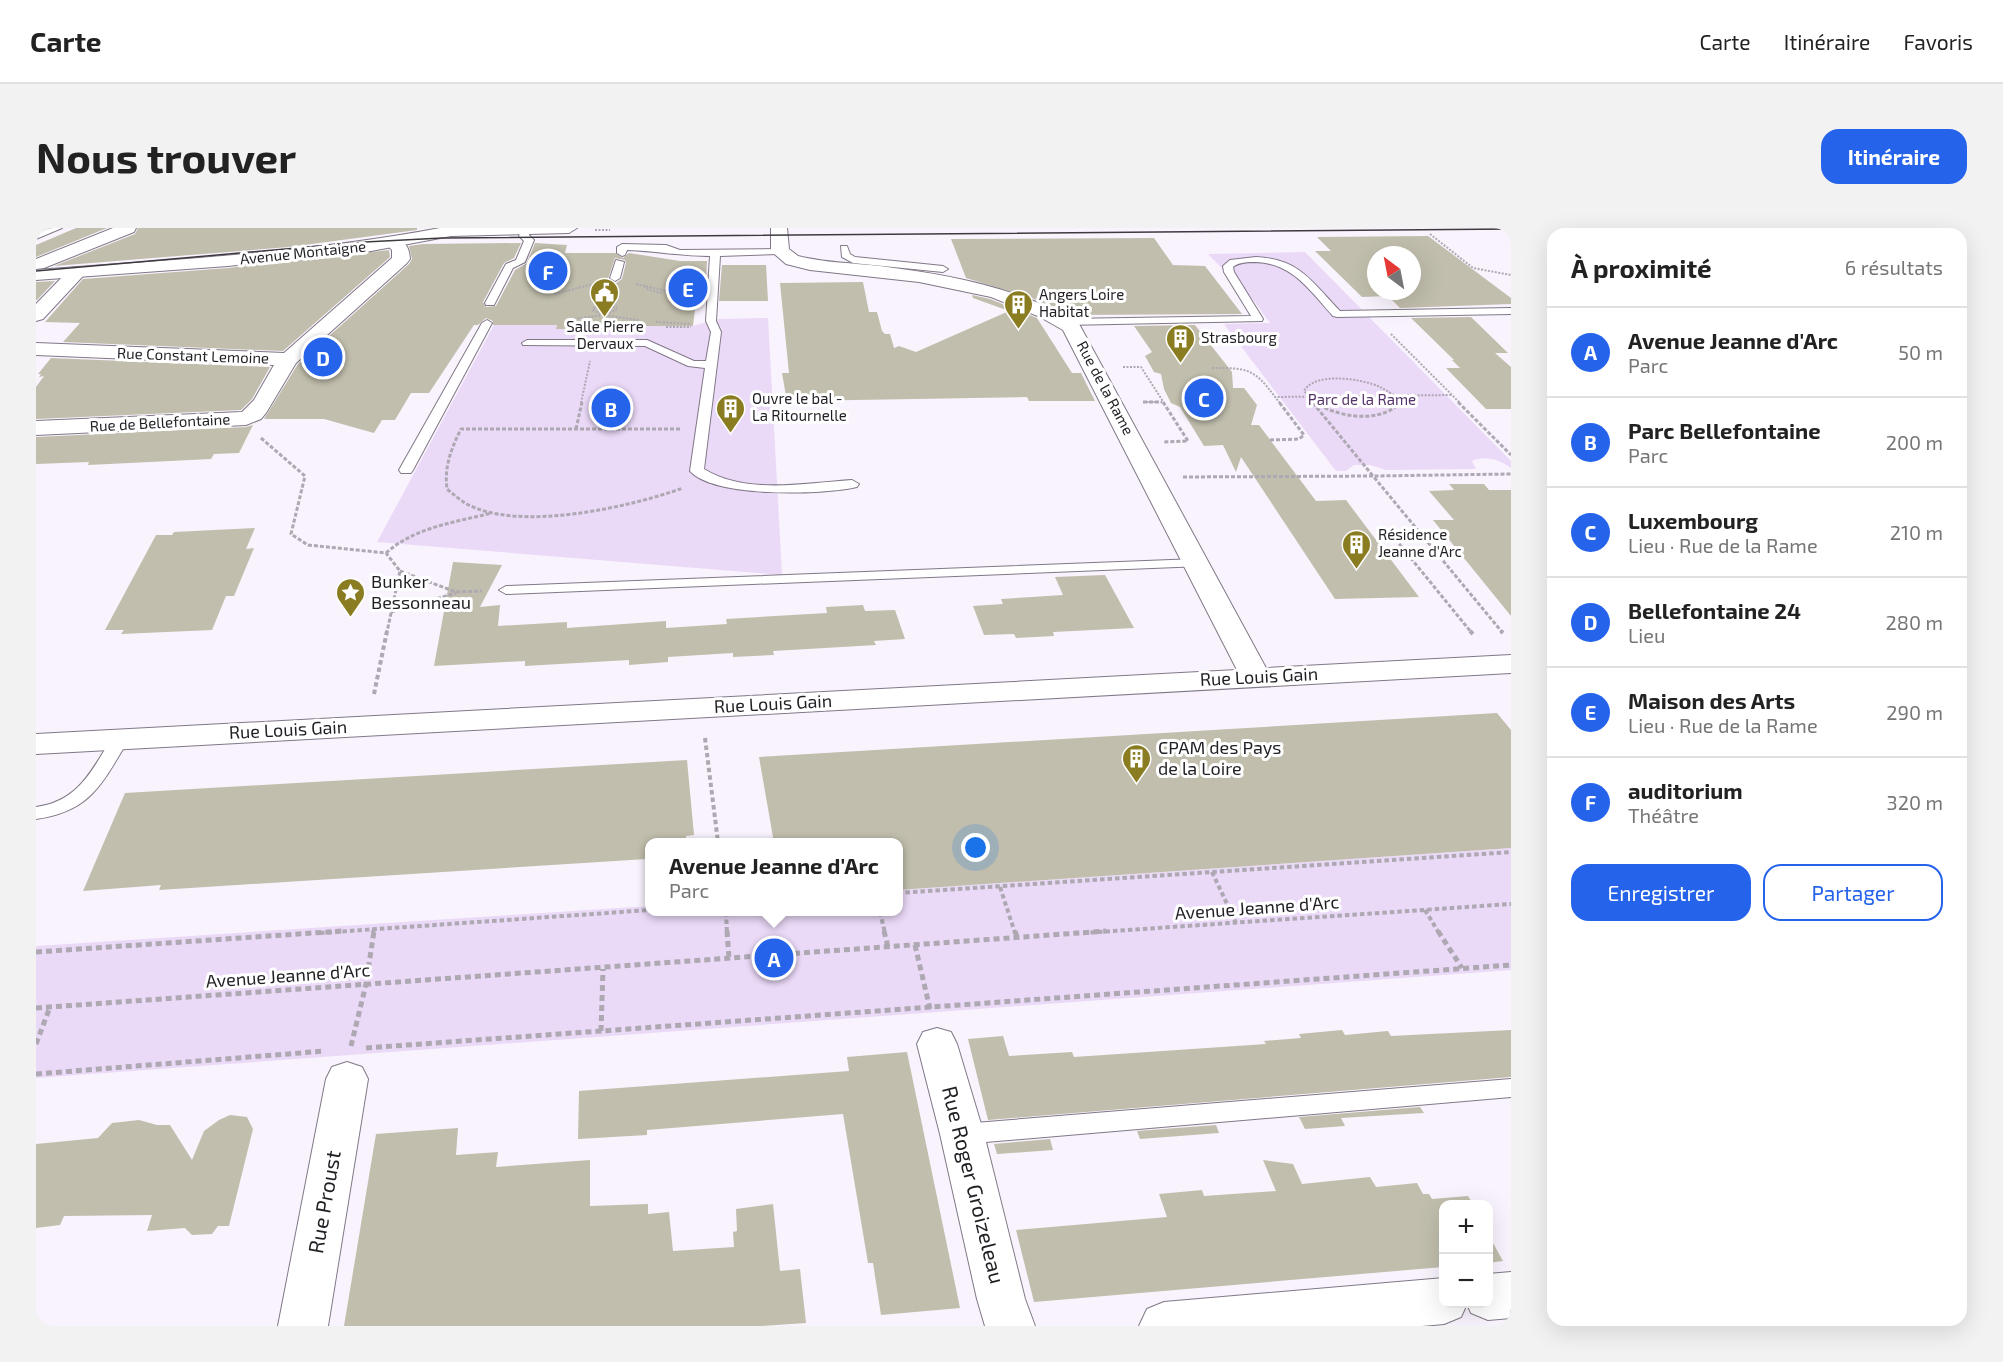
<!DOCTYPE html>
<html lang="fr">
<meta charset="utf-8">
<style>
:root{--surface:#fff;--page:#f2f2f2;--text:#222;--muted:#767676;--line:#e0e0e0;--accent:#2563eb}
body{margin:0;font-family:"Exo 2",sans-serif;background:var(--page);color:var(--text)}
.controls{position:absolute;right:18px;bottom:18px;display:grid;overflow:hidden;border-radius:12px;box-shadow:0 6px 24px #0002}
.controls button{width:54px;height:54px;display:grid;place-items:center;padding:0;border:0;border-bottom:2px solid var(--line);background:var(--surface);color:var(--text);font:30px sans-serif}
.compass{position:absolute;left:1331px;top:18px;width:54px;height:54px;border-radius:50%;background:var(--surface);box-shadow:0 6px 24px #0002;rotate:328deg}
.you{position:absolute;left:940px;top:620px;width:21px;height:21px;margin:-15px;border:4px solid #fff;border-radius:50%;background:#1a73e8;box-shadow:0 0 0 9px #1a73e833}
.badge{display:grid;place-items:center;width:39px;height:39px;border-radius:50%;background:var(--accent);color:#fff;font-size:20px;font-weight:700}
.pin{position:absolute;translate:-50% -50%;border:3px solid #fff;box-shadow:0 2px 6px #0006}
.popup{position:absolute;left:609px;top:610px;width:258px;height:78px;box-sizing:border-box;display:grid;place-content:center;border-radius:12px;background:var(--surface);filter:drop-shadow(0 2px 4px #0005);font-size:20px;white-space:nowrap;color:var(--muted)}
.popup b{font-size:22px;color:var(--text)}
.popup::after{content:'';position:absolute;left:50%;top:100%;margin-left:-12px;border:12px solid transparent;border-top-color:var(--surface)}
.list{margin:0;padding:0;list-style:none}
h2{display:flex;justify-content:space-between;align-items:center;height:78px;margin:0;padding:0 24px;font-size:26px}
h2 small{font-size:20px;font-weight:400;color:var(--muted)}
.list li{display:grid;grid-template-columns:39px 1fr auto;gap:18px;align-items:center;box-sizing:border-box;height:90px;padding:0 24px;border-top:2px solid var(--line)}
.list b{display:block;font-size:22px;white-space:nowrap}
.list p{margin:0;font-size:20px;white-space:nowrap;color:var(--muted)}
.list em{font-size:20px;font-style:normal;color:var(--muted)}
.actions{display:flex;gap:12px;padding:18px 24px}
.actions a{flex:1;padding:14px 0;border:2px solid var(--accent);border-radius:18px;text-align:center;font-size:21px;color:var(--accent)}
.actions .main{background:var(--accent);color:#fff}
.map{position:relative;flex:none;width:1475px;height:1098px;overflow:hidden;border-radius:18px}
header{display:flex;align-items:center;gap:36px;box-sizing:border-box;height:84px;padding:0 30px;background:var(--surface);border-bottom:2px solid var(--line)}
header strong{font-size:28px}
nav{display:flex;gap:33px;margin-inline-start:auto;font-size:21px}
.intro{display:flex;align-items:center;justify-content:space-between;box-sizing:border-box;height:144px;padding:0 36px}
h1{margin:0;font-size:42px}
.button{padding:15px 27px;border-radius:18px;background:var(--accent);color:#fff;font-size:21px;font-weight:700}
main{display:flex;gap:36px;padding:0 36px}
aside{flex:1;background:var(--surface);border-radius:18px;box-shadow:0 6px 24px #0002}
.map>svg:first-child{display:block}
</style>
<header>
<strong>Carte</strong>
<nav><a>Carte</a><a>Itinéraire</a><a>Favoris</a></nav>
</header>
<div class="intro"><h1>Nous trouver</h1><a class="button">Itinéraire</a></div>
<main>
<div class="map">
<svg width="1475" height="1098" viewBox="0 0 1475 1098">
<rect width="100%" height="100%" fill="#f9f3fd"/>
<path fill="#ebd9f8" d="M1269 24 1475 233V240C1464 232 1449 227 1436 233L1440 241 1350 242 1334 237H1318L1310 243H1300L1188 96 1234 95 1218 73 1172 26Z
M732 90 746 347 341 314 458 97H521L520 101 606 102 607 98H657L683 91Z
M1475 620V742L0 850V718L613 678 614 684H862L863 662Z"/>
<path fill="#c1bead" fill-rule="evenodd" d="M40 0H71L0 29V17Z
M102 0H381V2L253 19 18 38 99 6Z
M1392 8 1475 70V76L1364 80 1352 68 1326 69 1279 23H1295L1281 9ZM1340 27H1376V63H1340Z
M1118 10 1137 37 1169 38 1206 86 1033 87 996 70 930 50 915 11Z
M485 15 478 30 468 35 447 74 450 79 460 78 479 42 491 35 499 15 531 17 529 25H579L587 30 593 25 644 33H671L669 73H660L657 98H607L606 102 520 101 521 97H457V93L450 90 442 97H438L393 165H375L359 192H346L338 205 288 191H228L262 136 373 36 376 31 373 18 387 16ZM579 30 589 32 590 35 586 51 580 55 572 51Z
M353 22 354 29 247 123 27 114 44 95 9 94 47 51 192 40Z
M686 37H730L732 73H683Z
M19 53 1 72H0V54Z
M827 54 833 84H841L846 103 849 106H854L858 120 863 118 880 124 973 83 937 70 936 67 954 71 1001 90 1036 145H1045L1059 173H993L991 169 760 173 750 168 746 145H753L744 55Z
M1435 89 1472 125H1459L1475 139V181H1450L1410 140H1424L1416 132H1418L1375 90Z
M1159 97 1196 144 1197 160H1208L1221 177 1215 197H1223L1280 273 1310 272 1383 369 1299 371 1205 229 1200 244 1187 217 1168 218 1144 179 1135 175 1128 161 1125 146 1118 144 1109 128 1116 124 1098 98Z
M15 130 234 139 216 171 205 182 0 191V159L8 148 3 149 5 146H2Z
M217 197 203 225 178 226 175 231 52 237 53 234 0 236V209L210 199Z
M1413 256H1448L1453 262H1475V388L1397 292H1418L1393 263 1418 262Z
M219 300 210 321 218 320 198 368H190L176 402 85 406 88 402H69L120 307H136L138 304Z
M417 334 466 337 444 379 464 377 462 398 531 394V400L630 393V400L691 396 690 391 791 385 790 379 827 377 829 383 859 382 869 411 838 413 840 417 737 423 738 427 697 429V425L632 429V434L593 437V432L489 438V433L398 438Z
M1069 347 1098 400 1017 404 1018 408 980 410 978 406 948 407 937 378 967 376 965 371 1027 367 1019 349Z
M1461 485 1475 502V620L862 662V615H738L723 529Z
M651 532 658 607 650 608V615H614L611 631 123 662 125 657 47 663 89 565Z
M1306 802 1309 807 1352 803 1355 808 1475 802V849L952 892 932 811 967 808 973 828 1036 824 1038 829 1230 816 1228 813 1265 810 1263 806Z
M871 824 924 1080 845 1087 837 1035H832L807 886 611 902V907L542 911 543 863 813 843 811 829Z
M1384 879 1388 885 1305 890 1309 898 1269 901 1263 889Z
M194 887 211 889 217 901 193 998H182L176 1006 156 1007 149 1000 111 1003 116 987 28 988 24 997 0 1000V916L62 910 76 895 103 892 121 897H134L156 932 168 903 183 892Z
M1180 897 1183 905 1104 911 1101 903Z
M422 900 420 927 462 924 460 939 554 932V978L612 976V986L633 984 637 1023 698 1019 697 1004 701 1003 700 981 737 976 744 1043 764 1041 770 1095 726 1098H308L340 906Z
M1014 911 1017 922 961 926 958 916Z
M1227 932 1257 936 1266 956 1334 949 1340 959 1381 955 1387 966H1393L1396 971 1432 968 1437 976H1407V1039L998 1074 980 1002 1131 989 1123 966 1166 962 1168 968 1240 963Z
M1452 1006 1467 1033 1452 1035Z"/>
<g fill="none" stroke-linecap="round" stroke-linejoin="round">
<defs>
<path id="lane" d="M13 0H26L0 11V5Z
M486 0H494L493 7 498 12 489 34 477 40 458 77H450L449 75 470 36 480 32 488 13 483 8Z
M586 16 630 17 644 22 747 21 749 23 744 26 684 28 680 93 685 104 668 241C710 267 769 255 816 252L823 256 821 259C787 267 678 270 654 243L669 140 652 138 609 118 487 117 486 115 491 112H611L658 133H670L675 104 670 93 674 28C646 28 619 23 591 22L589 27 586 28 581 25V19Z
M805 18H811L814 26 819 29 907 38 912 41 907 44 817 35 806 29Z
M1220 29C1264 31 1276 54 1304 83L1475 80V86L1301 89 1297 88C1274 63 1257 35 1219 34 1212 34 1203 34 1197 39L1198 44 1227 91 1226 93 1029 97 1024 94 1029 91 1215 88 1188 44 1187 38 1194 32Z
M580 32 588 34 584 50 579 53 574 50Z
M451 92 456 95 377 242 375 245H365L363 242 446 95Z
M1161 331 1168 335 1166 338 470 366 463 362 470 358Z
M84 506 90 507 93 511C66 555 56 583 0 591V579C44 573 56 541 78 507Z
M1475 851V869L926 916 918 913 914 906 918 899 926 896Z"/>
<path id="street" d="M735 0H751L753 21 762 28C789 35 817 35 844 38 914 47 980 59 1042 94L1230 440 1475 427V445L0 526V506L1201 442 1027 102 1004 89 955 69 883 54 774 42 750 36 735 23Z
M359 11C371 14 373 20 374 31L371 35 260 135 230 185 225 191 210 197 0 207V193L206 184 218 172 238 137 0 127V115L248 125 356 30V22L350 16 353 12Z
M41 39 47 40 50 44 47 48 7 91 0 93V76L35 40Z
M901 800 915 804 921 816 948 906 989 1071 999 1098H949L941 1071 904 906 881 816 887 804Z
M311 834 326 839 332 851 292 1098H242L290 851 296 839Z
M1475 1044V1090L1452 1092 1435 1085 1431 1076 1425 1089 1408 1096 1386 1098H1103L1111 1081 1128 1074 1408 1050V1076H1452V1046Z"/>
<path id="secondary" d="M77 0H100L98 4 8 40 0 41V31Z
M404 0H541L533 5 415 8 335 23 192 38 0 52V42C135 32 271 25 404 0Z"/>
</defs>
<use href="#lane" stroke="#817887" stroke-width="2"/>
<use href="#street" stroke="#817887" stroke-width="2"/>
<use href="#secondary" stroke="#817887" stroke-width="2"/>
<path stroke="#ada8b1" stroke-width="2" stroke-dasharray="2 1.5" stroke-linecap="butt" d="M559 2H574
M1394 6 1437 40 1475 47
M600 56 631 63
M608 58 613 62 626 65
M519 66 557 56
M559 79 557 82 567 87 580 82 581 79
M559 79H581
M531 92 567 87 603 92
M620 94 654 96
M630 99H655
M1355 106 1424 175
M1087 139H1105L1128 175
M1176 140C1211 140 1218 140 1239 169
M1107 174H1126
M545 175 554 133
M1244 175 1239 169 1416 167
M1280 175 1268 163C1279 143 1327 151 1344 159 1350 162 1356 166 1361 169L1363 175"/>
<path stroke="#ada8b1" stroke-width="3" stroke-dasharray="4 2" stroke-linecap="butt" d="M1107 174H1126
M1127 174 1152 213 1128 214
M1278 174C1301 189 1341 196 1363 176L1362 174
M1422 174 1475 227
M1277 175 1337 248 1475 246
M540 201 546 174
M644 201H425C415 221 408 239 411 261 417 266 423 271 429 275 481 305 594 279 647 260
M225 210 269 248 255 306 272 317 350 325 364 343 351 404
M1234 212 1263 211 1268 207 1243 174
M1147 249 1337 248 1466 404
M1341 313 1360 312 1435 404
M350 325C379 299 420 294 456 285
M364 343 420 364 446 363
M355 384 420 365"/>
<path stroke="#ada8b1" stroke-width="4" stroke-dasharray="4.5 3" stroke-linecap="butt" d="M1434 403 1437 406
M1465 403 1467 405
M338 466 351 403
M669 510 682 614
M1176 644 1200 695
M964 659 979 705
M862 665 1475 624
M1389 682 1403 705
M690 684 691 705
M844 684 849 705
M284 705 614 682
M337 705 338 701
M1047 705 1475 676"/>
<path stroke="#ada8b1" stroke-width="5" stroke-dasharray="6 4" stroke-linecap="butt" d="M691 703 693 730
M848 703 852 719
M979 703 981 709
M1402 703 1426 740
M879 717 894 781
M0 724 306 703
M0 780 1070 703
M565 803 567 741
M0 816 14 779
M315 818 330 756 338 703
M330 820 1475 737
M0 846 289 823"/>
<use href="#lane" fill="#fff" fill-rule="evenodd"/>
<use href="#street" fill="#fff" fill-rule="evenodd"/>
<use href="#secondary" fill="#fff" fill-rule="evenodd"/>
<path stroke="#3e3a40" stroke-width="1.5" d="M0 43 329 14 406 10 1475 1"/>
</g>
<defs>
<symbol id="civic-pin" viewBox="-11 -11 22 30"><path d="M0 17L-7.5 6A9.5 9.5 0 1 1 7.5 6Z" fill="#8a7c21" stroke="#fff"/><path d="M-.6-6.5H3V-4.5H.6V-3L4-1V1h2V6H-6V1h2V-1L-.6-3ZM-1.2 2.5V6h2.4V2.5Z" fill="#fff"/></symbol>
<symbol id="building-pin" viewBox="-11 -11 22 30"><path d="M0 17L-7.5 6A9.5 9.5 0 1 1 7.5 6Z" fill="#8a7c21" stroke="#fff"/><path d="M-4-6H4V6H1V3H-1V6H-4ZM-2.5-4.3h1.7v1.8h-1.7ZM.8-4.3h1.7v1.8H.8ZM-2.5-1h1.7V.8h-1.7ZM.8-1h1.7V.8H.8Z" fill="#fff"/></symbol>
<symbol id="sight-pin" viewBox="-11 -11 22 30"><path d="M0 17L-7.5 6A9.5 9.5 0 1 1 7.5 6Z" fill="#8a7c21" stroke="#fff"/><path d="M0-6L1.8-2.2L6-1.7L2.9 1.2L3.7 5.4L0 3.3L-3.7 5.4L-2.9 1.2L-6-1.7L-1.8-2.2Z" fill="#fff"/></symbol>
</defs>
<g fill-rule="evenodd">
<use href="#civic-pin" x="552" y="48" width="33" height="45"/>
<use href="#building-pin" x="966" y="60" width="33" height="45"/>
<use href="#building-pin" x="1128" y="94" width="33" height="45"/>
<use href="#building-pin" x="678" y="164" width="33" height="45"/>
<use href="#building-pin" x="1304" y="300" width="33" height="45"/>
<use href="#sight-pin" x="298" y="348" width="33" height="45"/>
<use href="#building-pin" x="1084" y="514" width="33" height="45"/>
</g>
<g text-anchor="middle" stroke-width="6" stroke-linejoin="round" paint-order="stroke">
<g font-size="15" fill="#221f24" stroke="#fff">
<text transform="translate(267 25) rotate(-6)" y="5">Avenue Montaigne</text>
<text transform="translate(157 128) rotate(2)" y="5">Rue Constant Lemoine</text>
<text transform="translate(1069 160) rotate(62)" y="5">Rue de la Rame</text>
<text transform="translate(124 195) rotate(-3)" y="5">Rue de Bellefontaine</text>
</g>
<g font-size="15" fill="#221f24" stroke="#fff" text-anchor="start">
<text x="1003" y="72">Angers Loire<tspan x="1003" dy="17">Habitat</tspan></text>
<text x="569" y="104" text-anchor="middle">Salle Pierre<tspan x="569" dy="17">Dervaux</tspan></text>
<text x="1165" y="115">Strasbourg</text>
<text x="716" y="176">Ouvre le bal -<tspan x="716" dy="17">La Ritournelle</tspan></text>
<text x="1342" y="312">Résidence<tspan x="1342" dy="17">Jeanne d'Arc</tspan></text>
</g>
<g font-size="15" fill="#553469" stroke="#fff">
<text x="1326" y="177">Parc de la Rame</text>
</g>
<g font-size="18" fill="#221f24" stroke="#fff" text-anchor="start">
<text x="335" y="360">Bunker<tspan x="335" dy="21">Bessonneau</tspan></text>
<text x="1122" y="526">CPAM des Pays<tspan x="1122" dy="21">de la Loire</tspan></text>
</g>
<g font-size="18" fill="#221f24" stroke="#fff">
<text transform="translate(1223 449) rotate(-3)" y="6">Rue Louis Gain</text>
<text transform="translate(737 476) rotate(-3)" y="6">Rue Louis Gain</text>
<text transform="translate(252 502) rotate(-3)" y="6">Rue Louis Gain</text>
<text transform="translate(1221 680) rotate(-4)" y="6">Avenue Jeanne d'Arc</text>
<text transform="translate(252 748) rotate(-4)" y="6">Avenue Jeanne d'Arc</text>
</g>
<g font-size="21" fill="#221f24" stroke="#fff">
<text transform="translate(937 957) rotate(76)" y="7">Rue Roger Groizeleau</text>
<text transform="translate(289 974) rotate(-80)" y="7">Rue Proust</text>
</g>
</g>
</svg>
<div class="controls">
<button>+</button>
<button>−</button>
</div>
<svg class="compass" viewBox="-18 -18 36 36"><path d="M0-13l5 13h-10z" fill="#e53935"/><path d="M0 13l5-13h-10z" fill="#767676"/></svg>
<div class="you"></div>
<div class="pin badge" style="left:738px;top:730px">A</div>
<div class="popup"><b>Avenue Jeanne d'Arc</b>Parc</div>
<div class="pin badge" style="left:575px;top:180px">B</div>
<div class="pin badge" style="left:1168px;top:170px">C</div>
<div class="pin badge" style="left:287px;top:129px">D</div>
<div class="pin badge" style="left:652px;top:60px">E</div>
<div class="pin badge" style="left:512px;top:43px">F</div>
</div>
<aside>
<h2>À proximité<small>6 résultats</small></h2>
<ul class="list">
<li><span class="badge">A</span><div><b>Avenue Jeanne d'Arc</b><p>Parc</p></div><em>50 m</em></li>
<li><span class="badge">B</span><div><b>Parc Bellefontaine</b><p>Parc</p></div><em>200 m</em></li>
<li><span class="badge">C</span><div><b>Luxembourg</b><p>Lieu · Rue de la Rame</p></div><em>210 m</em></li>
<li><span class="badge">D</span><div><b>Bellefontaine 24</b><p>Lieu</p></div><em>280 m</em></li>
<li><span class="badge">E</span><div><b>Maison des Arts</b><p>Lieu · Rue de la Rame</p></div><em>290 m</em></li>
<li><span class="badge">F</span><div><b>auditorium</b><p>Théâtre</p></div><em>320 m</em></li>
</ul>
<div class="actions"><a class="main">Enregistrer</a><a>Partager</a></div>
</aside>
</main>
